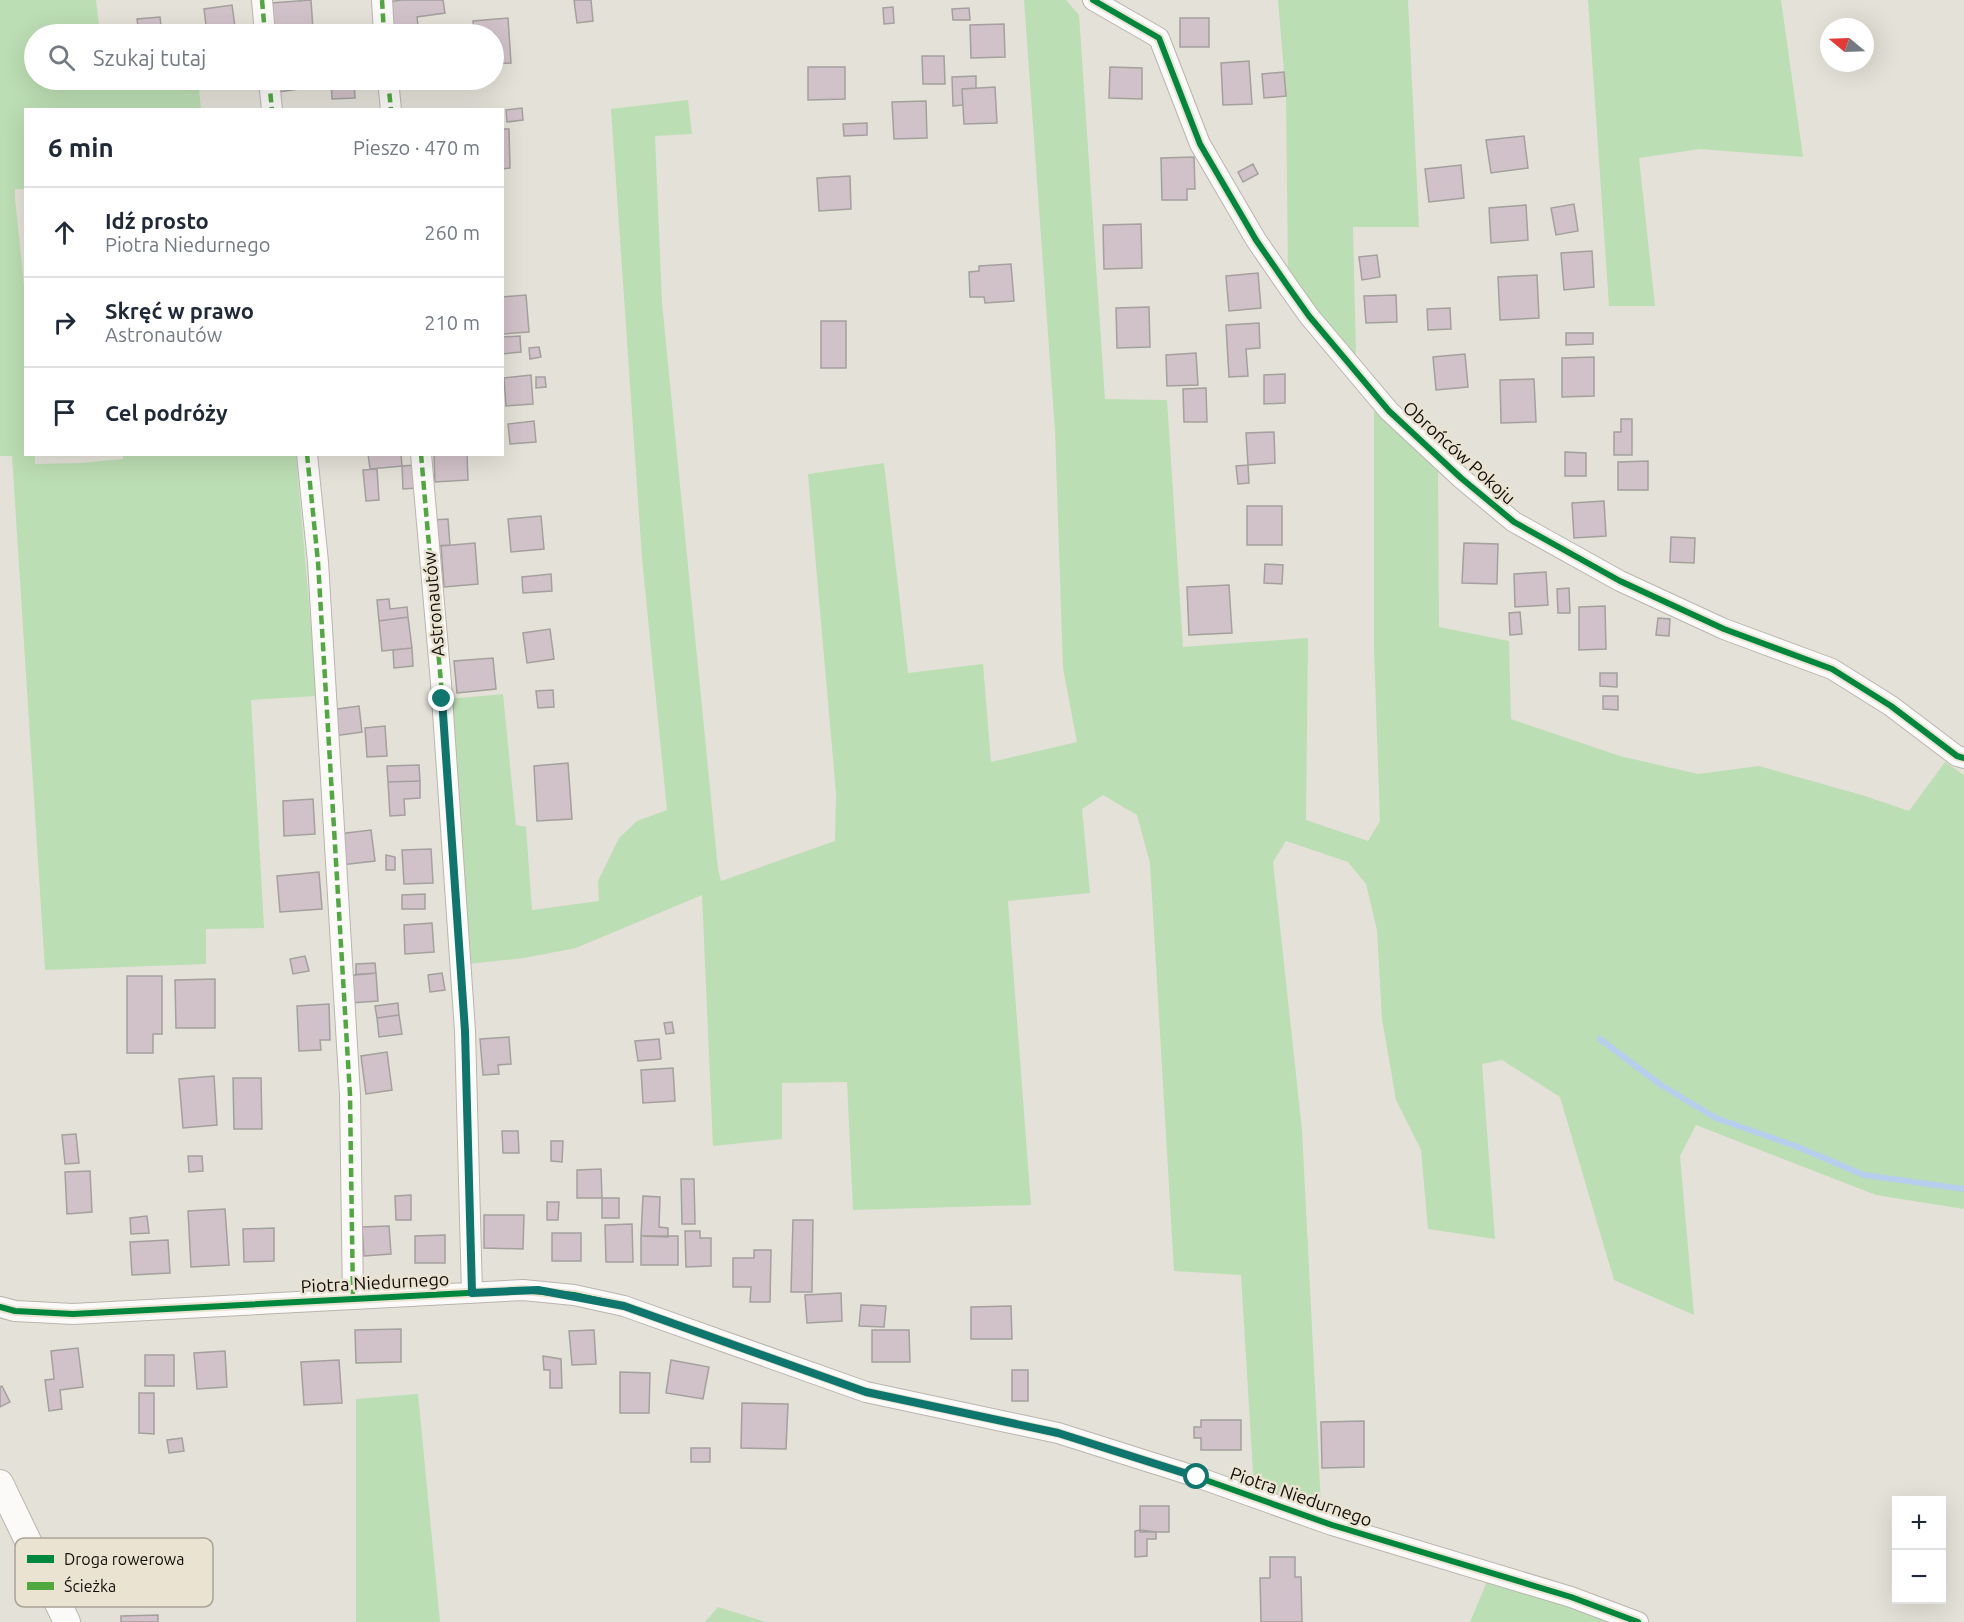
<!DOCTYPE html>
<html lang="pl">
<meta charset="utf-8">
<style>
:root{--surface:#fff;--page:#f2f2f3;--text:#1f2937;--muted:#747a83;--line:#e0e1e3}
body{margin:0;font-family:Ubuntu,sans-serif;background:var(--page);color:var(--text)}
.controls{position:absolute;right:18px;bottom:18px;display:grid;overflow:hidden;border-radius:0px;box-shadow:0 6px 24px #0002}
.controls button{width:54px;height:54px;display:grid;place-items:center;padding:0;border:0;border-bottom:2px solid var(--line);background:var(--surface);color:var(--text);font:30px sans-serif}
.compass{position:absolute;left:1820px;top:18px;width:54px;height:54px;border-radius:50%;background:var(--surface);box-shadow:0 6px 24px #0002;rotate:289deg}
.stop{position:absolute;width:18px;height:18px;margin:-14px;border:4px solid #0f766e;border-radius:50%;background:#fff}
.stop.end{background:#0f766e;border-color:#fff;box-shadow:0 2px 6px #0008}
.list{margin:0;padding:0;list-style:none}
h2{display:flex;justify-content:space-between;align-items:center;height:78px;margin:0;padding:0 24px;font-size:26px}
h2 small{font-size:20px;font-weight:400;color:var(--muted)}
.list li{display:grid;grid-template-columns:39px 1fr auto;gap:18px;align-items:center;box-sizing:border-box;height:90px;padding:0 24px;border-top:2px solid var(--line)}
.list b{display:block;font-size:22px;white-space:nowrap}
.list p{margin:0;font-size:20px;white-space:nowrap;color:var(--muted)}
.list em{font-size:20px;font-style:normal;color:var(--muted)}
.icon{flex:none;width:33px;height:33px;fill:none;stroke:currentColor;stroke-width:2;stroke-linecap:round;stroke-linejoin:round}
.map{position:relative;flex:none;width:1964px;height:1622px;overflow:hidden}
.search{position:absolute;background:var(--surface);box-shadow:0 6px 24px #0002;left:24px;top:24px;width:480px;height:66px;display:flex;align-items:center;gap:15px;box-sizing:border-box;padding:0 21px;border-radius:33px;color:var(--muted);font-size:22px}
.panel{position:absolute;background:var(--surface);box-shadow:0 6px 24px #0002;left:24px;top:108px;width:480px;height:348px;border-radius:0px}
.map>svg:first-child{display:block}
</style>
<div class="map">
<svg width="1964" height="1622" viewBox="0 0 1964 1622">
<rect width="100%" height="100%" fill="#e4e1d8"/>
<path fill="#bcdeb4" d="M0 0H96L100 34H34V80H198L201 109 26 110 25 189H15V198L26 305V454L35 455V464L81 463 123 459V454L296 455 317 696 251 700 264 928 206 929V964L45 970 12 456H0Z
M1024 0H1066L1079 15 1105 399 1167 400 1183 647 1308 638 1306 820 1368 841 1380 821 1374 650V404L1438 471 1439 627 1509 641 1511 719 1620 756 1698 774 1759 766 1865 796 1909 811 1945 762 1964 775V1209L1876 1195 1696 1125 1680 1156 1694 1315 1614 1280 1560 1097 1502 1060 1482 1064 1495 1239 1428 1229 1421 1150 1396 1100 1382 1019 1377 930 1366 884 1348 862 1286 841 1273 862 1302 1130 1321 1506 1254 1489 1241 1275 1174 1271 1150 863 1137 815 1103 795 1082 809 1090 893 1008 901 1031 1205 853 1210 847 1082 782 1083V1139L713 1146 702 895 576 948 524 958 467 964 448 699 503 694 516 825 526 827 532 910 599 901 598 881 619 838 637 821 667 810 642 558 611 109 688 100 692 134 655 136 662 303 718 869 721 881 835 841 836 793 808 474 884 463 908 673 983 664 991 762 1077 742 1063 668 1055 431Z
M1278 0H1408L1419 227H1353L1356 356 1319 318 1288 273 1286 96Z
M1588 0H1781L1803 157 1700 149 1639 158 1655 306H1609Z
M418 1394 440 1622H356V1399Z
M1488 1579 1617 1622H1470Z
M718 1607 766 1622H705Z"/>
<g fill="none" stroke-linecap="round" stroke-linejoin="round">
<path stroke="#b7cfec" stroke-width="6" d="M1600 1039 1661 1085 1716 1118 1798 1147 1864 1175 1964 1189"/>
</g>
<path fill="#d1c1c8" stroke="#a4a09e" stroke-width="1.5" d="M311 0 313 30 273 33 271 3Z
M402 0H443L445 13 417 17 419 34H391L387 2Z
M574 0H591L593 21 577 23Z
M232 5 236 34H207L204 9Z
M893 7 894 23 884 24 883 8Z
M969 8 970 20H953L952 9Z
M160 17 162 34H139L137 19Z
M508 18 511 63 494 64V34H474L473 21Z
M1180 18H1209V47H1180Z
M1004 24 1005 57 971 58 970 25Z
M258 30 259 34H244L243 32Z
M922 56H944L945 84H923Z
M1249 61 1252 104 1223 105 1221 63Z
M808 67H845V99L808 100Z
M1110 67 1142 68V99L1109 98Z
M1284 72 1286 96 1264 98 1262 74Z
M976 76V88L962 89 963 105 953 106 952 77Z
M277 80H305L307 88 279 92Z
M331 80H354L355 98 332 99Z
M995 87 997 123 964 124 962 89Z
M926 101 927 138 894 139 892 102Z
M522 108 523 120 507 122 506 110Z
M867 123V135L844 136 843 124Z
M502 129H509L510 168 502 169Z
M1524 136 1528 168 1491 173 1486 140Z
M1194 157 1195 189H1187V200H1162L1161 158Z
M1253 164 1258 174 1243 182 1238 172Z
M1461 165 1464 198 1429 202 1425 169Z
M850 176 851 209 819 211 817 178Z
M1574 204 1578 231 1556 235 1551 208Z
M1526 205 1528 240 1491 243 1489 208Z
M1141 224 1142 268 1104 269 1103 225Z
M1592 251 1594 287 1564 290 1561 253Z
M1377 255 1380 277 1362 280 1359 257Z
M1011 264 1014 301 985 303 984 297H970L969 272 979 271V266Z
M1258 273 1261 308 1229 311 1226 276Z
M1537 275 1539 318 1500 320 1498 277Z
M526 295 529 332 502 334V297Z
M1396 295 1397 322 1366 323 1364 296Z
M1149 307 1150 347 1117 348 1116 308Z
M1450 308 1451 329 1428 330 1427 309Z
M821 321H846V368H821Z
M1259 323 1260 348 1246 349 1248 376 1229 377 1226 325Z
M1566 333H1593V344L1566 345Z
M520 336 521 352 502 354V337Z
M539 347 541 357 530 359 529 348Z
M1196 353 1198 385 1167 386 1166 355Z
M1465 354 1468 387 1436 390 1433 357Z
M1594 357V396L1562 397V358Z
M1285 374V403L1264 404V375Z
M531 375 533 404 506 406 504 378Z
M536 377H545L546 387 536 388Z
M1534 379 1536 422 1501 423 1500 380Z
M1206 388 1207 422H1184L1183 389Z
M1621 419H1632V455H1614V432H1621Z
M534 421 536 442 510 444 508 424Z
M1274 432 1275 463 1248 465 1246 433Z
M1565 452 1586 453V476H1565Z
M368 454H401L402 466 370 469Z
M434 454H467L468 480 435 482Z
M1648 461V490H1618V462Z
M415 465 417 488 403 489 402 466Z
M1248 465 1249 483 1238 484 1236 466Z
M377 469 379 500 366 501 363 470Z
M1604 501 1606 536 1574 538 1572 503Z
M1247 506H1282V545H1247Z
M541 516 544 549 511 552 508 519Z
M448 519 450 545 434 546 432 520Z
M1671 537 1695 538 1694 563 1670 562Z
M475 543 478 584 444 587 441 546Z
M1464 543 1498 544 1497 584 1462 583Z
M1265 564 1283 565 1282 584 1264 583Z
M1546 572 1548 605 1515 607 1514 574Z
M551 574 552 591 523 593 522 577Z
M1229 585 1232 633 1189 635 1187 587Z
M1569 588 1570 613H1558L1557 589Z
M389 599 390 609 407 607 408 617 379 621 377 600Z
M1605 606 1606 649 1579 650V607Z
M1520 612 1522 634 1510 635 1509 613Z
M408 617 412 648 382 651 379 621Z
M1658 618 1670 619 1669 636 1656 635Z
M550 629 554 659 527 663 523 633Z
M412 648 413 666 394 668 393 650Z
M493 658 496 689 457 693 454 661Z
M1600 673H1617V687L1600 686Z
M553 690 554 707 538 708 536 691Z
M1603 696H1618V710L1603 709Z
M359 706 362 732 334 736 330 710Z
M385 726 387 756 367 757 365 728Z
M568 763 572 819 537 821 534 766Z
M419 765 420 781 388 782 387 766Z
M420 781V798L404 799 405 815 390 816 388 782Z
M313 799 315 834 284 836 283 801Z
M371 830 375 861 341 865 338 834Z
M431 849 433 883 404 884 402 850Z
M386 855 395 857V870H386Z
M319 872 322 909 280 912 277 876Z
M425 894V909H402V895Z
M432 923 434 952 405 954 404 925Z
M305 956 309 971 293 974 290 959Z
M375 963 376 973 356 975V964Z
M376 973 378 1001 351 1003 349 975Z
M442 973 445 990 430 992 428 975Z
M127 976H162V1034H153V1053H127Z
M215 979V1028H176L175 980Z
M398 1003 399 1015 377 1018 375 1006Z
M329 1004 330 1040H320L321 1050 299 1051 297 1006Z
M399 1015 402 1034 379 1037 377 1018Z
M672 1022 674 1033 666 1034 664 1023Z
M509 1037 511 1064 498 1065 499 1074 483 1075 480 1039Z
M659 1039 661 1059 638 1061 635 1041Z
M387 1052 392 1090 366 1094 361 1056Z
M673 1068 675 1101 643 1103 641 1070Z
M214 1076 217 1125 183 1128 179 1079Z
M233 1078H261L262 1129H234Z
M502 1131H518L519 1153H503Z
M76 1134 79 1163 65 1164 62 1135Z
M551 1141H563L562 1162 551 1161Z
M188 1156H202L203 1171 189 1172Z
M601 1169 602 1198H577V1170Z
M90 1171 92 1212 67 1214 65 1172Z
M681 1179H694L695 1224H682Z
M411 1195V1220H396L395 1196Z
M643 1196 660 1197 659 1227 668 1228V1237L641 1236Z
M602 1198H619V1218H602Z
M547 1202H559L558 1220H547Z
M225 1209 229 1265 191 1267 188 1211Z
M484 1215H524L523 1249 484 1248Z
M147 1216 149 1233 131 1234 130 1218Z
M793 1220H813L812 1292H791Z
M632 1224 633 1262H606L605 1225Z
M389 1226 391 1254 364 1256 362 1227Z
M274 1228V1261L244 1262 243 1229Z
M685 1231H700V1238H711V1266L686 1267Z
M552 1233H581V1261H552Z
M445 1235V1263H415V1236Z
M641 1236H678V1265H641Z
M168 1240 170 1273 132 1275 130 1242Z
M754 1250H771L770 1302H750L751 1287H733V1258H754Z
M841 1293 842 1321 807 1323 805 1295Z
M861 1305 886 1306 884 1327 859 1326Z
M1011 1306 1012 1339H971V1307Z
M401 1329V1362L356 1363 355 1330Z
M594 1330 596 1364 572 1365 569 1331Z
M872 1330H909L910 1362H872Z
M78 1348 83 1387 60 1390 62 1409 49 1411 45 1380 54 1379 51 1351Z
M225 1351 227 1387 197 1389 194 1353Z
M145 1355H174V1386H145Z
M543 1356 561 1359 562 1388H550V1370H544Z
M339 1360 342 1403 304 1405 301 1362Z
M671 1360 709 1367 703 1399 666 1393Z
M1012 1370H1028V1401H1012Z
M620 1372 650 1373 649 1413H620Z
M2 1386 10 1402 0 1407V1387Z
M139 1393H154V1434L139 1433Z
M742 1403 788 1404 786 1449 741 1448Z
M1201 1420H1241V1450H1201V1438H1194V1427H1201Z
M1364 1421V1467L1322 1468 1321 1422Z
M182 1438 184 1451 169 1453 167 1440Z
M691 1448H710V1462H691Z
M1140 1506H1169V1532H1140Z
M1140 1530 1156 1532V1539H1147V1556L1135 1557V1531Z
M1270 1557H1295V1577H1301L1302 1622H1261L1260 1578H1270Z
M158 1615V1622H121V1616Z"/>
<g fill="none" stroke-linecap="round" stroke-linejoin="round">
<defs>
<path id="minor" d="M262 0 265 34
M382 0 384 34
M1093 0 1159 38 1200 144 1256 240 1287 285 1309 316 1389 411 1461 478 1514 522 1620 581 1724 629 1832 669 1891 706 1957 756 1964 758
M269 80 272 110
M388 80 391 110
M307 454 318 562 350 1095 353 1299
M421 454 441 683 465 1031 472 1293
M0 1307 15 1311 73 1314 523 1290 574 1295 624 1306 866 1392 1058 1433 1197 1477 1332 1525 1571 1597 1638 1622"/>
<path id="tertiary" d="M0 1483 67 1622"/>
</defs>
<use href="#minor" stroke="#b8b5ae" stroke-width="22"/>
<use href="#tertiary" stroke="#b8b5ae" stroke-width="28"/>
<use href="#minor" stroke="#fbfaf9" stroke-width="20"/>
<use href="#tertiary" stroke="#fbfaf9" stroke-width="26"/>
<path stroke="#51a841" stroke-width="4.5" stroke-dasharray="9 4.5" stroke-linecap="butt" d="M262 0 265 34
M382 0 384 34
M269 80 272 110
M388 80 391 110
M307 454 318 562 350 1095 353 1299
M421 454 441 683 465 1031 472 1293"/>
<defs>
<path id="cycleway" d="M1093 0 1159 38 1200 144 1256 240 1287 285 1309 316 1389 411 1461 478 1514 522 1620 581 1724 629 1832 669 1891 706 1957 756 1964 758
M0 1307 15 1311 73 1314 523 1290 574 1295 624 1306 866 1392 1058 1433 1197 1477 1332 1525 1571 1597 1638 1622"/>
</defs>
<use href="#cycleway" stroke="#eae3d2" stroke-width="10"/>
<use href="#cycleway" stroke="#00873e" stroke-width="6"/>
</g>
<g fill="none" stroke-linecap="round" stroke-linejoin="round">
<path stroke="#0f766e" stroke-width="8" d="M442 699 465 1031 472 1293 538 1290 624 1306 866 1392 1058 1433 1197 1477"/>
</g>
<g text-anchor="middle" stroke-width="5" stroke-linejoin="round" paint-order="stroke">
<g font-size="18" fill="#110e09" stroke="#eae3d2">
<text transform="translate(1459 453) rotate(42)" y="6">Obrońców Pokoju</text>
<text transform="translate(434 604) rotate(-95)" y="6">Astronautów</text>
<text transform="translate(375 1283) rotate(-3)" y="6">Piotra Niedurnego</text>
<text transform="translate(1301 1497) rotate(19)" y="6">Piotra Niedurnego</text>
</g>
</g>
<rect x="15" y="1538" width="198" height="69" rx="9" fill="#eae3d2" stroke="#a9a396" stroke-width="1.5"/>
<rect x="27" y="1555" width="27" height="8" fill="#00873e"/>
<rect x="27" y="1582" width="27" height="8" fill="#51a841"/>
<g font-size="16" fill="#110e09">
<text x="64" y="1565">Droga rowerowa</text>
<text x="64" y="1592">Ścieżka</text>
</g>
</svg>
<div class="controls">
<button>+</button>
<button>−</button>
</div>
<svg class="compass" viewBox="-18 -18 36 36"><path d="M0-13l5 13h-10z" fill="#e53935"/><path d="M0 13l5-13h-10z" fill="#747a83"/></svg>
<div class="stop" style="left:1197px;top:1477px"></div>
<div class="stop end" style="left:442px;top:699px"></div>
<div class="search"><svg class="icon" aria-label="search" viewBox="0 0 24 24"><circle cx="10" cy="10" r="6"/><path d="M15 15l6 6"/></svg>Szukaj tutaj</div>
<section class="panel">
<h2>6 min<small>Pieszo · 470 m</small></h2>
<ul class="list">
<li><svg class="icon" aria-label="ahead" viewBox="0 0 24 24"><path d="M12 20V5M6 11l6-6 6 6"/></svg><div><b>Idź prosto</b><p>Piotra Niedurnego</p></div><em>260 m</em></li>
<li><svg class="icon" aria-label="right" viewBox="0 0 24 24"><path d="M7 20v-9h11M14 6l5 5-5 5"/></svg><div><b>Skręć w prawo</b><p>Astronautów</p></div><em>210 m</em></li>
<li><svg class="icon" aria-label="arrive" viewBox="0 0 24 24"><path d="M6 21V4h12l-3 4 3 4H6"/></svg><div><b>Cel podróży</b></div></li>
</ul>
</section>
</div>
